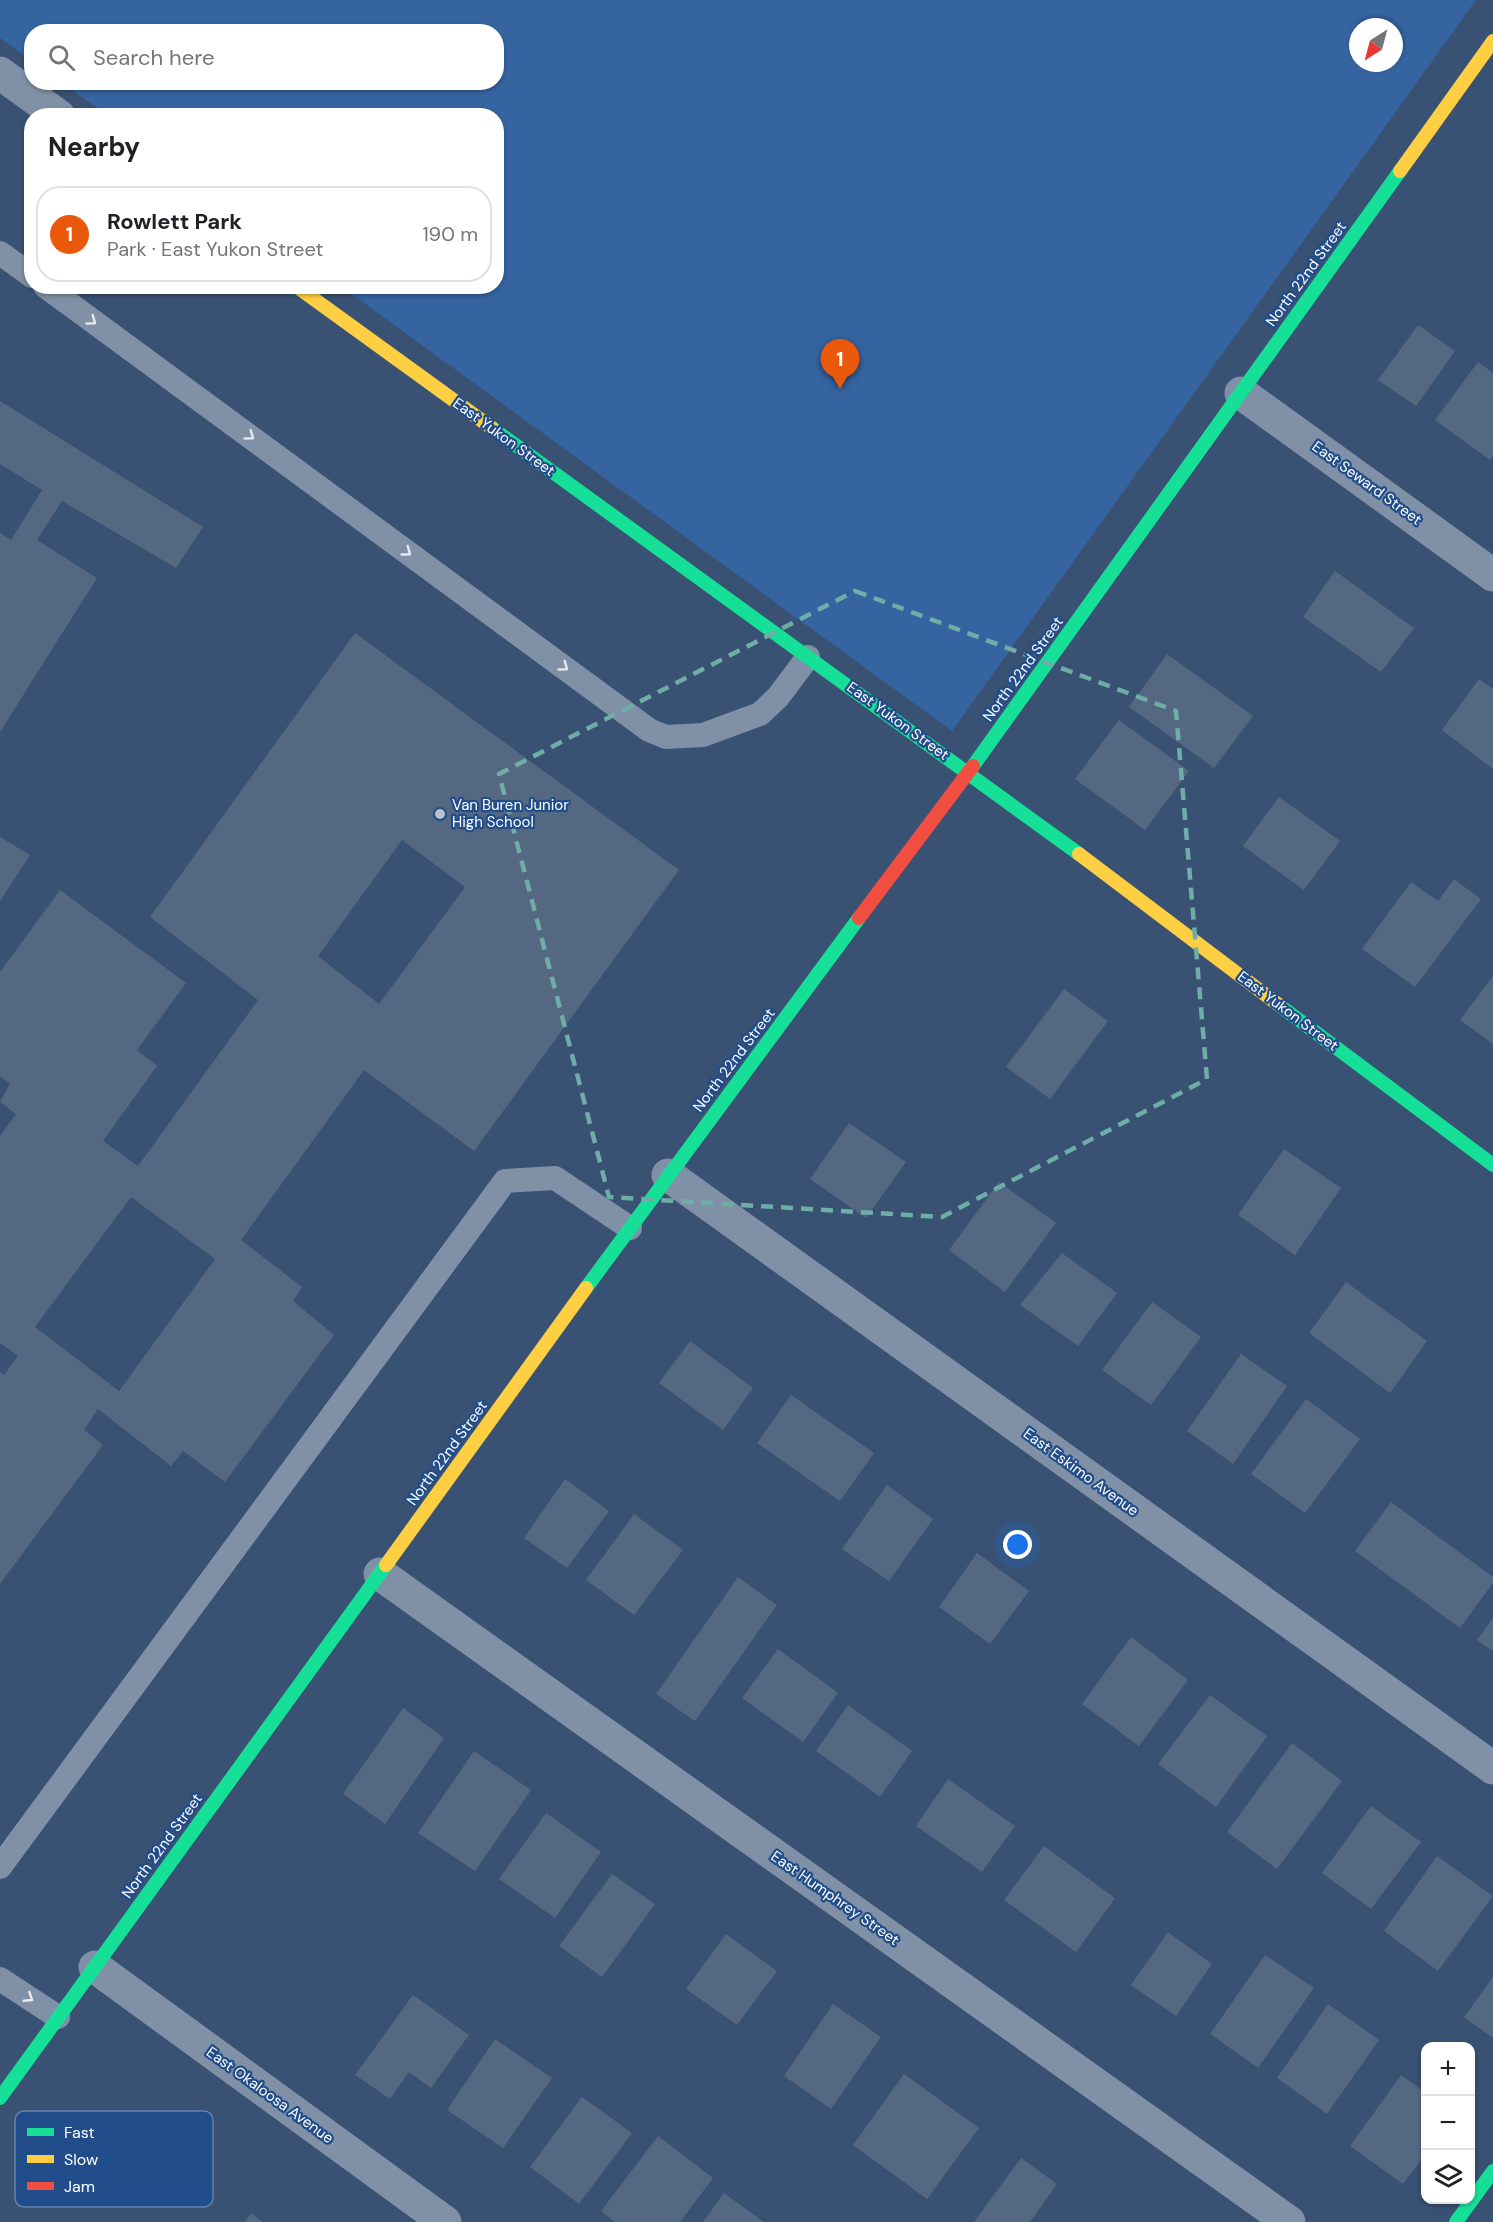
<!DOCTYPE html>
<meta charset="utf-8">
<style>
:root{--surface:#fff;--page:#f6f6f6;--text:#202124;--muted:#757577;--line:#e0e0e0;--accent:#ea580c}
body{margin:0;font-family:"DM Sans",sans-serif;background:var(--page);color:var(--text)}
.controls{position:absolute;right:18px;bottom:18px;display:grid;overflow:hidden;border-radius:12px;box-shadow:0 2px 4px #0004}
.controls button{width:54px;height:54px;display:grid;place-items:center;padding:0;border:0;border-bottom:2px solid var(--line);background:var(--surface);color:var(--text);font:30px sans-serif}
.compass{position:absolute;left:1349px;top:18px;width:54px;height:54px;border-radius:50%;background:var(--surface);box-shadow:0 2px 4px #0004;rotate:216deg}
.you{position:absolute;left:1018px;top:1545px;width:21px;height:21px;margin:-15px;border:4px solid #fff;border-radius:50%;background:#1a73e8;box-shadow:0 0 0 9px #1a73e833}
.badge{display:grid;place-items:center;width:39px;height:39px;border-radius:50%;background:var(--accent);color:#fff;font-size:20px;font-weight:700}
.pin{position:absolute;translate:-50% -50px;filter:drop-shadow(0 2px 3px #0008)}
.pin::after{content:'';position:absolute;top:32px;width:21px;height:18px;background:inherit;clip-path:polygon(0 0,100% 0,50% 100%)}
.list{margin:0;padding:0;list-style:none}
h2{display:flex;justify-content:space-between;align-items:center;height:78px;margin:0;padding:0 24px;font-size:26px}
h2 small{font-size:20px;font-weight:400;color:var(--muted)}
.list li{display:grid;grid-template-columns:39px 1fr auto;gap:18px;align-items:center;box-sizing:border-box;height:96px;margin:0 12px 12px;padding:0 12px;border:2px solid var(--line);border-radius:24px}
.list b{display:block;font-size:22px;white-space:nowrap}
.list p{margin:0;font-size:20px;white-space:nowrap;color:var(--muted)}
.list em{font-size:20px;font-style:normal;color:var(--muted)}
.icon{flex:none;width:33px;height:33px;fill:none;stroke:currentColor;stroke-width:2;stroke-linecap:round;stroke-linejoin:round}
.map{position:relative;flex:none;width:1493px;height:2222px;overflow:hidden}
.search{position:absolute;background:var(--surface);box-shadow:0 2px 4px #0004;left:24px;top:24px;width:480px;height:66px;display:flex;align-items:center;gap:15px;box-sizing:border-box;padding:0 21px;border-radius:24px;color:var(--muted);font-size:22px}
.panel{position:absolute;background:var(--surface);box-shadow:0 2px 4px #0004;left:24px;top:108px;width:480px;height:186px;border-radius:24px}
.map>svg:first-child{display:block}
</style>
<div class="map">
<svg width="1493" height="2222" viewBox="0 0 1493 2222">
<rect width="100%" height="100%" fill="#395172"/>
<path fill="#3564a0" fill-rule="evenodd" d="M0 0H1476L952 731 342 287 496 286V116L107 115 62 83 496 82V32H32L31 61 0 38ZM1358 27H1394V63H1358Z"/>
<path fill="#546882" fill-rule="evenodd" d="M1418 325 1455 351 1416 406 1378 380Z
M1478 362 1493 373V456L1490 460 1435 420Z
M0 401 203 527 176 568 62 501 37 540 97 578 0 732V533L11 540 42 490 0 464Z
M1335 571 1414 628 1381 672 1303 617Z
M355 633 679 870 474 1151 364 1070 241 1240 302 1287 293 1301 334 1335 225 1482 183 1451 171 1466 98 1409 84 1430 103 1445 0 1584V1372L4 1375 18 1356 0 1343V1136L16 1114 0 1102 10 1084 0 1076V972L60 890 186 983 137 1050 157 1066 103 1141 138 1166 258 1000 150 917ZM402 840 465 887 379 1004 318 956ZM131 1197 215 1259 119 1391 35 1327Z
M1167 654 1253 716 1214 768 1129 707Z
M1479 679 1493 689V769L1442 730Z
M1119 720 1189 771 1145 830 1075 779Z
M1279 797 1340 841 1304 890 1243 846Z
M0 837 30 855 0 901Z
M1454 879 1481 899 1415 987 1362 949 1411 882 1438 901Z
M1493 976V1044L1460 1020Z
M1064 989 1108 1021 1050 1099 1006 1067Z
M849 1123 906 1162 866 1218 810 1179Z
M1284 1149 1341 1188 1295 1255 1238 1215Z
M999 1182 1056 1223 1005 1292 949 1250Z
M1062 1253 1117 1293 1078 1346 1020 1305Z
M1346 1282 1427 1341 1390 1393 1309 1333Z
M1152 1302 1201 1337 1151 1405 1102 1370Z
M690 1341 753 1388 723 1430 659 1383Z
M1241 1354 1287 1386 1233 1464 1187 1431Z
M791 1395 874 1453 840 1501 757 1443Z
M1306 1399 1360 1439 1305 1513 1251 1474Z
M565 1479 609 1511 567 1568 524 1538Z
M887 1485 933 1519 889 1581 842 1549Z
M1391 1502 1493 1577V1583L1460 1628 1355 1551Z
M634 1514 683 1550 634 1615 586 1580Z
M977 1553 1029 1591 990 1644 939 1607Z
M738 1577 777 1605 695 1721 656 1694Z
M1493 1618V1651L1477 1640Z
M1131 1637 1188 1680 1139 1746 1082 1704Z
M778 1649 838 1693 803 1742 742 1698Z
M1210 1695 1267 1736 1216 1807 1158 1764Z
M848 1705 912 1751 880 1797 816 1751Z
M403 1708 444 1738 385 1824 343 1794Z
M1292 1743 1342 1781 1277 1869 1227 1832Z
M474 1751 531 1790 475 1871 418 1833Z
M948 1779 1015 1826 982 1872 916 1826Z
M1371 1806 1421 1842 1371 1909 1322 1873Z
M546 1813 601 1852 555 1918 499 1879Z
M1044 1846 1115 1898 1076 1952 1004 1900Z
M1437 1856 1493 1896 1438 1971 1384 1931Z
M612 1874 655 1904 602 1977 559 1946Z
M1168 1932 1212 1964 1176 2016 1131 1985Z
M726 1934 777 1971 737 2025 686 1989Z
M1265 1955 1314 1988 1258 2068 1210 2034Z
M1493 1977V2038L1464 2017Z
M413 1995 469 2035 431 2088 409 2072 390 2099 355 2075Z
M833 2004 881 2037 831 2109 784 2076Z
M1328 2004 1379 2040 1327 2114 1277 2078Z
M495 2039 552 2078 503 2148 447 2110Z
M904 2074 979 2128 927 2199 853 2145Z
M1401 2075 1426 2093V2154L1403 2184 1350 2146Z
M582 2097 632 2133 579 2204 530 2167Z
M658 2136 713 2178 680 2222H615L601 2211Z
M1021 2158 1057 2184 1030 2222H974Z
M724 2193 764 2222H703Z
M251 2213 263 2222H245Z"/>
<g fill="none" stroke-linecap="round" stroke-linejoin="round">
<path stroke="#8091a7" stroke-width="24" d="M0 253 32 276
M45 286 649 730 666 737 703 735 760 714 778 697 808 657
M0 1867 505 1181 555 1178 630 1228
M0 1979 58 2017"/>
<path stroke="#8091a7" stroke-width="33" d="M0 73 59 116
M1241 393 1493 575
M668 1175 1493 1768
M380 1574 1289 2222
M95 1967 445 2222"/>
<path stroke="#16e098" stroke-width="14" d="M492 428 1079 854
M973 766 1400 171
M1279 1005 1493 1165
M586 1288 859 918
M0 2098 386 1565
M1456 2222 1493 2171"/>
<path stroke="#ffcf43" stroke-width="14" d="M1400 171 1493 41
M296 286 492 428
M1079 854 1279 1005
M386 1565 586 1288"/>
<path stroke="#f24e42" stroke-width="14" d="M859 918 973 766"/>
</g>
<defs><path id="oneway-chevron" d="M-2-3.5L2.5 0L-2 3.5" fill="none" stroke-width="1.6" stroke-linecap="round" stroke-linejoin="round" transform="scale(1.5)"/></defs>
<g stroke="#e6e9ed">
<use href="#oneway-chevron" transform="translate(92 321) rotate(36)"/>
<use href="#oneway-chevron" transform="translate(250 436) rotate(36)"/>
<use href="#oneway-chevron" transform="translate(407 552) rotate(36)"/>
<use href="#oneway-chevron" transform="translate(564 667) rotate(36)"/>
<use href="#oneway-chevron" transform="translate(29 1998) rotate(33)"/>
</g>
<path fill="none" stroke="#6fada8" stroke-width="4.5" stroke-dasharray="12 8" stroke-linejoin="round" d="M855 591 1176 711 1207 1079 942 1217 609 1197 499 774Z"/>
<circle fill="#bac2ce" stroke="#214d8a" stroke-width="2" cx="440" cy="814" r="6"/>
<g text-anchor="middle" stroke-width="4.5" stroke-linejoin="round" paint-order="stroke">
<g font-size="15" fill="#fff" stroke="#214d8a">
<text transform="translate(1306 274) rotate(-54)" y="5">North 22nd Street</text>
<text transform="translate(504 437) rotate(36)" y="5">East Yukon Street</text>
<text transform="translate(1367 483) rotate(36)" y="5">East Seward Street</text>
<text transform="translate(1023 669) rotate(-54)" y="5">North 22nd Street</text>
<text transform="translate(898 721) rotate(36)" y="5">East Yukon Street</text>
<text transform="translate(1288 1011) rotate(37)" y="5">East Yukon Street</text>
<text transform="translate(734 1060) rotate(-53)" y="5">North 22nd Street</text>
<text transform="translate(447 1453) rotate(-54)" y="5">North 22nd Street</text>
<text transform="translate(1081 1472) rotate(36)" y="5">East Eskimo Avenue</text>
<text transform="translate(162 1846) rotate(-54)" y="5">North 22nd Street</text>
<text transform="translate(835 1898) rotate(35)" y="5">East Humphrey Street</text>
<text transform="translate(270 2095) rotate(36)" y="5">East Okaloosa Avenue</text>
</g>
<g font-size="15" fill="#fff" stroke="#214d8a" text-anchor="start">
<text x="452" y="810">Van Buren Junior<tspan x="452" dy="17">High School</tspan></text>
</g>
</g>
<rect x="15" y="2111" width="198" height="96" rx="9" fill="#214d8a" stroke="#6482ad" stroke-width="1.5"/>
<rect x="27" y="2128" width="27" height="8" fill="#16e098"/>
<rect x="27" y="2155" width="27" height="8" fill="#ffcf43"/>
<rect x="27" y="2182" width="27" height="8" fill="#f24e42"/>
<g font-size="16" fill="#fff">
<text x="64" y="2138">Fast</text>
<text x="64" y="2165">Slow</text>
<text x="64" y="2192">Jam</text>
</g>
</svg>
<div class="controls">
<button>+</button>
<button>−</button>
<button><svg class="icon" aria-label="layers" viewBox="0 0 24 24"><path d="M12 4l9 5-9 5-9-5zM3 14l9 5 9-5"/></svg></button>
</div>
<svg class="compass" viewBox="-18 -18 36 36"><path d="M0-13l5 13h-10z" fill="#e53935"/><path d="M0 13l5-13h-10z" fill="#757577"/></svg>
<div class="you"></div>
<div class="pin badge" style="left:840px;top:389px">1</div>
<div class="search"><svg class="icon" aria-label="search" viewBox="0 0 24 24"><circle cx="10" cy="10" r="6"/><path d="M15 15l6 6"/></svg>Search here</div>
<section class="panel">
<h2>Nearby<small></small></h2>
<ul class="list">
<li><span class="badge">1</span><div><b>Rowlett Park</b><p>Park · East Yukon Street</p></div><em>190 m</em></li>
</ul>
</section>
</div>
